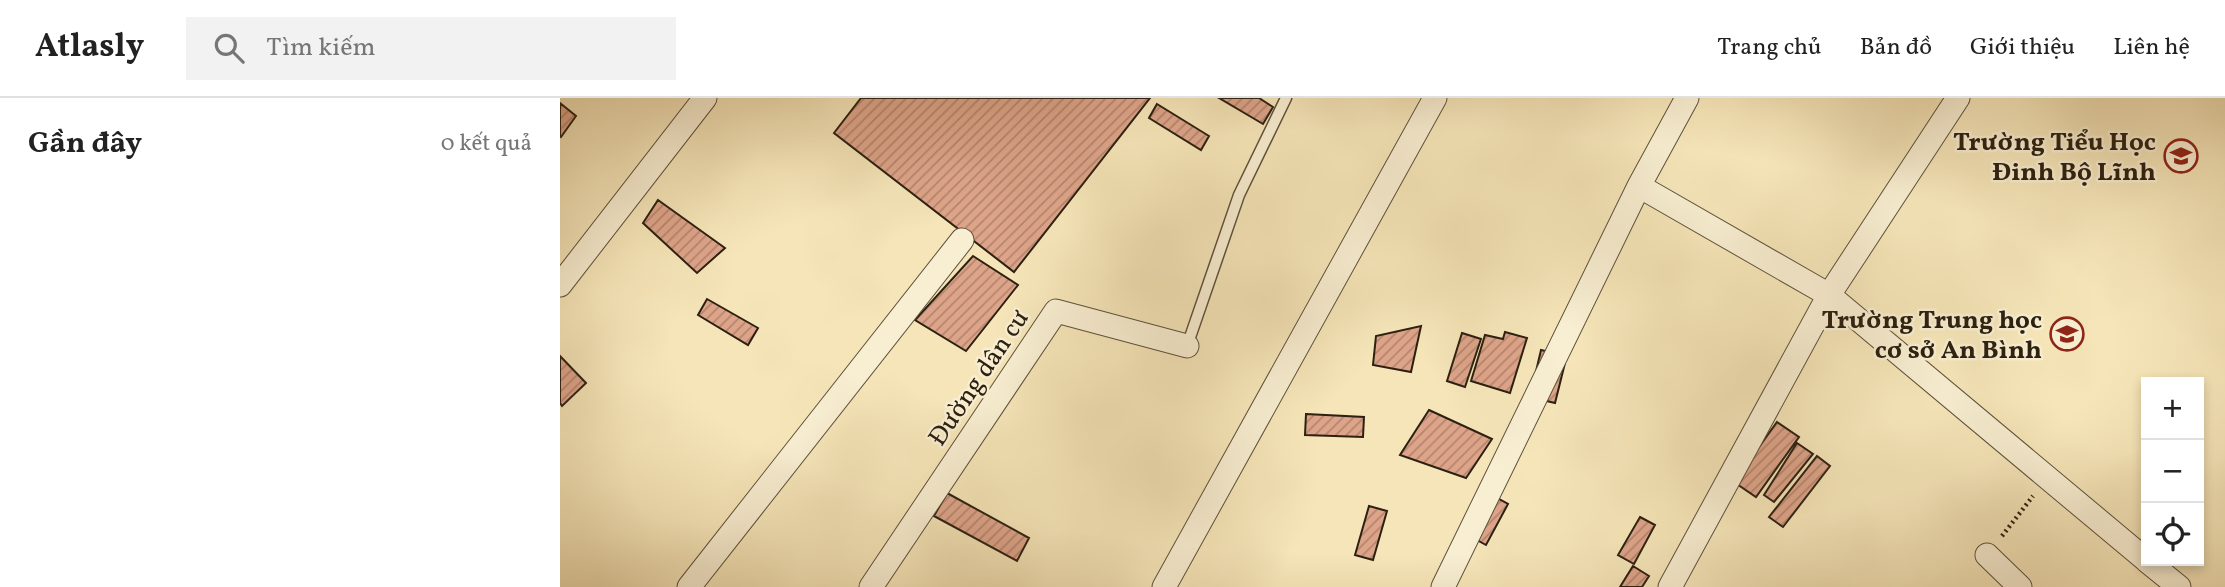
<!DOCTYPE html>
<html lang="vi">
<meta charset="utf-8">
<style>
:root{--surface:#fff;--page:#f2f2f2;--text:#222;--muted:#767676;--line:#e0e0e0}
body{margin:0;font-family:Vollkorn,serif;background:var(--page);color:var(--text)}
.controls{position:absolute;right:21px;bottom:21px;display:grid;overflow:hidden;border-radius:0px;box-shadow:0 4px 10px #0003}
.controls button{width:63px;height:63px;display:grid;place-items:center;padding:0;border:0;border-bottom:2px solid var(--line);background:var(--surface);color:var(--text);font:35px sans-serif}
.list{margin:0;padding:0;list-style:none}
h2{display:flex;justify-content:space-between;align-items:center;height:91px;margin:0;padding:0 28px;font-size:30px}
h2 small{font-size:23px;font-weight:400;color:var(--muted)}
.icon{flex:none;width:38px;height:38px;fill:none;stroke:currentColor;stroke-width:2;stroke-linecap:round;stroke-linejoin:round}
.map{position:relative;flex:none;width:1665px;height:489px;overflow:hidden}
header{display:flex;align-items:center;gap:42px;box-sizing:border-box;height:98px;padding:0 35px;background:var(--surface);border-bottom:2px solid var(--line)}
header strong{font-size:33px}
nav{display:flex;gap:38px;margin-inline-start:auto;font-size:24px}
.search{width:490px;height:63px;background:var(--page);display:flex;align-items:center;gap:18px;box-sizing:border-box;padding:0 24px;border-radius:0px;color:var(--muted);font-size:26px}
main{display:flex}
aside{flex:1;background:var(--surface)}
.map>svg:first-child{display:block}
</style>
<header>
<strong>Atlasly</strong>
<div class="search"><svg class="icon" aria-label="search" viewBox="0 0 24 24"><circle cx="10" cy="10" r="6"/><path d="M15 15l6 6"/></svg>Tìm kiếm</div>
<nav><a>Trang chủ</a><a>Bản đồ</a><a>Giới thiệu</a><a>Liên hệ</a></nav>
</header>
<main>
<aside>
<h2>Gần đây<small>0 kết quả</small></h2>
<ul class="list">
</ul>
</aside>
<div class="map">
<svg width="1665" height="489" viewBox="0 0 1665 489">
<defs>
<pattern id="building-hatch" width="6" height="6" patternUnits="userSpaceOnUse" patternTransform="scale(1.75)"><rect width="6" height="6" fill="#dea489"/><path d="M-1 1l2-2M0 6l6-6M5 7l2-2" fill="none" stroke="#b4856f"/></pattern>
</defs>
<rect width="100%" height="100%" fill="#f5e5b8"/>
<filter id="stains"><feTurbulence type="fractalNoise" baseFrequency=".00286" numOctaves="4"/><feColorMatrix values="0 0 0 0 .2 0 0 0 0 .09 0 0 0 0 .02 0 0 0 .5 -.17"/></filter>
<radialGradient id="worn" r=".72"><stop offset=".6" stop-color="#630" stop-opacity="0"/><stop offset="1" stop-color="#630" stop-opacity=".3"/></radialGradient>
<path fill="url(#building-hatch)" stroke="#2c2011" stroke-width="2" d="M301 0H590L454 174 274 35Z
M659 0H699L713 9 703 26Z
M0 5 16 18 1 39 0 38Z
M597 6 649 38 641 52 589 20Z
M98 102 165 150 137 175 83 125Z
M413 158 458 187 406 253 355 222Z
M147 201 198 230 188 247 138 217Z
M861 228 851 274 813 267 816 238Z
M945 234 967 240 950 295 911 283 925 237 943 241Z
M902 235 921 241 905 289 887 283Z
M981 252 994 255 1005 265 995 305 970 299Z
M0 258 26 285 2 308 0 305Z
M869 312 932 341 906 380 840 357Z
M746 316 804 319 803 339 745 337Z
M1217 324 1239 339 1196 399 1174 384Z
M1237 345 1253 356 1214 404 1204 397Z
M1257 358 1270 368 1223 429 1209 419Z
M387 395 469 440 457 463 374 418Z
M930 396 948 406 926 447 908 437Z
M809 408 827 413 813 462 795 457Z
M1080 419 1095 427 1074 466 1058 457Z
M1073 468 1089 478 1082 489H1060Z"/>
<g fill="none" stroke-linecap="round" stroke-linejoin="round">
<defs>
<path id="service" d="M627 248 679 97 726 0"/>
<path id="minor" d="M1079 88 1269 197 1586 462
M0 187 145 0
M1427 457 1460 489
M1587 463 1619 489
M129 489 402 142
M311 489 496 213 627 248
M604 489 875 0
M883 489 1079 88 1127 0
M1110 489 1269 197 1398 0"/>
</defs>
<use href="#service" stroke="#5e513b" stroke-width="13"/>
<use href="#minor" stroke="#5e513b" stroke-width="25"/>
<path stroke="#2c2011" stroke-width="4.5" stroke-dasharray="2 3.5" stroke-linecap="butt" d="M1442 438 1473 398"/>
<use href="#service" stroke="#f8eed1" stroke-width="10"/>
<use href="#minor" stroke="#f8eed1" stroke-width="23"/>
</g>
<defs>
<symbol id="school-ring" viewBox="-11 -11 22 22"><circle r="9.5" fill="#f8eed1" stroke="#8f2418" stroke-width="1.5"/><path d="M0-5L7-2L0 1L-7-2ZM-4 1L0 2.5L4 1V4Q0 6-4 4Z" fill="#8f2418"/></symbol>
</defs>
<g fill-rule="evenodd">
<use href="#school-ring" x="1602" y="39" width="38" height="38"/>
<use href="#school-ring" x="1488" y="217" width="38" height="38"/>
</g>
<g text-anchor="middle" stroke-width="5" stroke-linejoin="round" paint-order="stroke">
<g font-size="26" font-weight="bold" fill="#2c2011" stroke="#f8eed1" text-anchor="end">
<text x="1596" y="52">Trường Tiểu Học<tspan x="1596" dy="30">Đinh Bộ Lĩnh</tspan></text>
<text x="1482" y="230">Trường Trung học<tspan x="1482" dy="30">cơ sở An Bình</tspan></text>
</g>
<g font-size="26" fill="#2c2011" stroke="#f8eed1">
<text transform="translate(418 279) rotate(-56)" y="9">Đường dân cư</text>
</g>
</g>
<rect width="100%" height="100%" filter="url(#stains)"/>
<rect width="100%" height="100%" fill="url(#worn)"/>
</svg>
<div class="controls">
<button>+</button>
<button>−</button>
<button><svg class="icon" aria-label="locate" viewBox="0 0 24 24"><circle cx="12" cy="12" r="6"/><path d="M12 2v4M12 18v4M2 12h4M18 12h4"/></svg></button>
</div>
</div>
</main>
